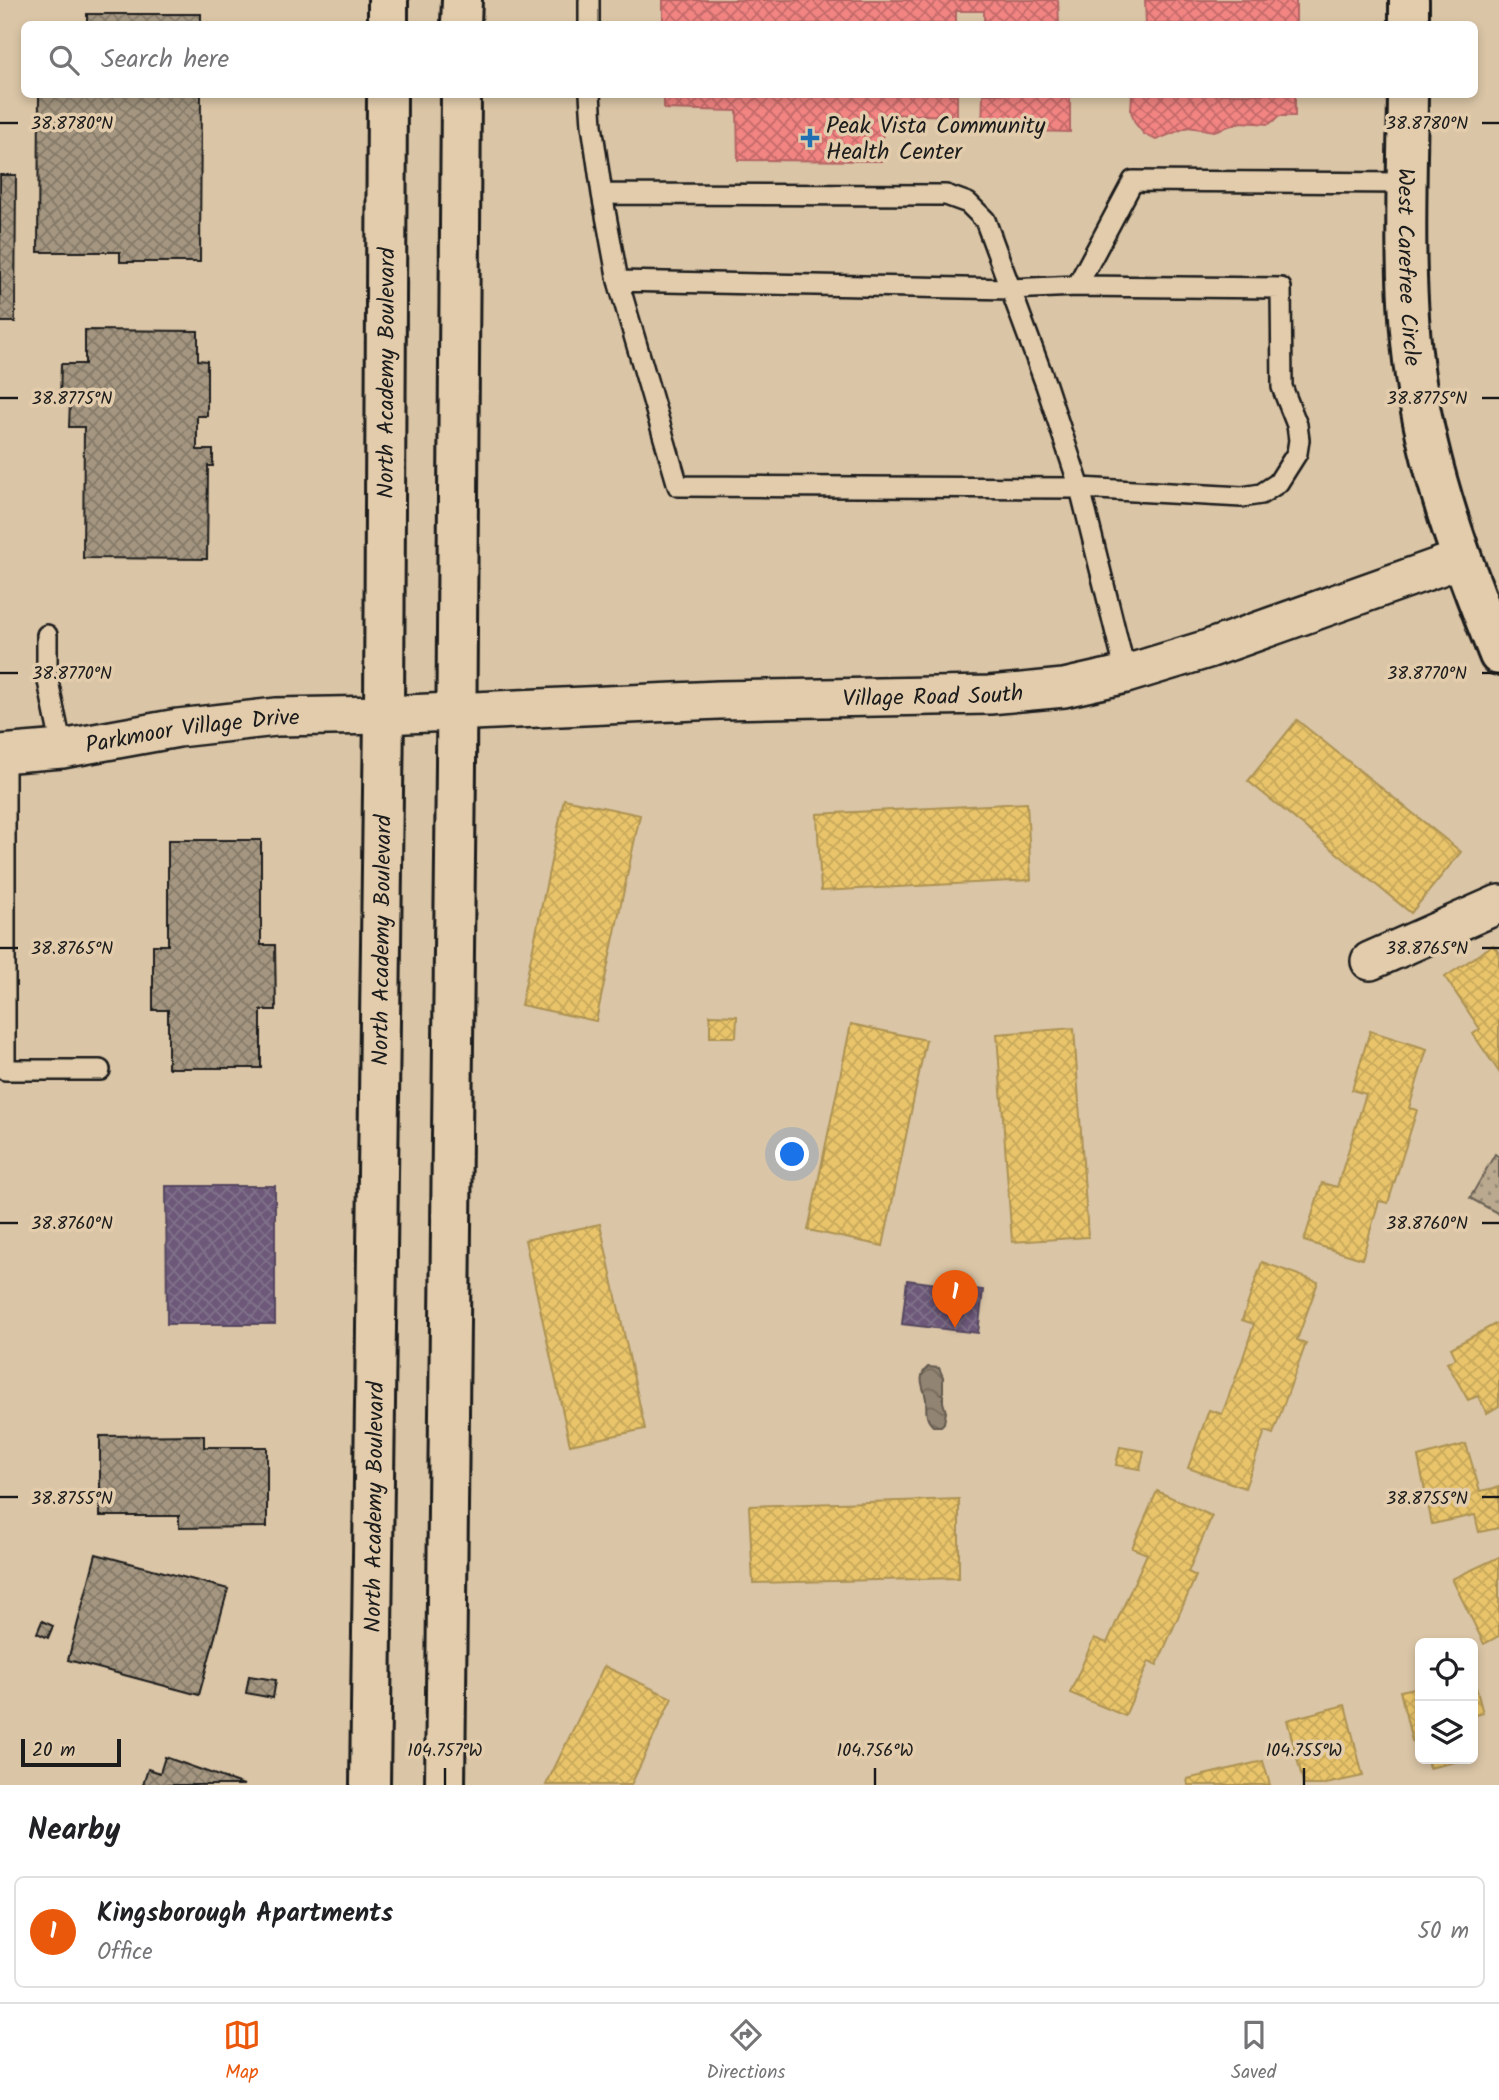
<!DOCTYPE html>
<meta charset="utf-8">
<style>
:root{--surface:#fff;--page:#f6f6f6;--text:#202124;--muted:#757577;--line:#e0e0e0;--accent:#ea580c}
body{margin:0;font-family:Kalam,sans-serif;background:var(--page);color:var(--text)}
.controls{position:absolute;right:21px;bottom:21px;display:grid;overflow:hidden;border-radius:10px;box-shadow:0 4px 10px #0003}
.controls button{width:63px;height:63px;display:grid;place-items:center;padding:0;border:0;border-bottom:2px solid var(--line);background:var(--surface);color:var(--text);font:35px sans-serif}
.scale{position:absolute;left:21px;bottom:18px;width:100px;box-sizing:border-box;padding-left:7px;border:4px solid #1c1c1c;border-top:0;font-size:19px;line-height:24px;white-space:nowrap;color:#1c1c1c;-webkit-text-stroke:5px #e2ccac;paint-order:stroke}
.you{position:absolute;left:793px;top:1155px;width:24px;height:24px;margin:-18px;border:5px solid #fff;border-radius:50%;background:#1a73e8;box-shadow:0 0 0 10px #1a73e833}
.badge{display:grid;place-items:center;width:46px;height:46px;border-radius:50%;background:var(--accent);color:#fff;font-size:23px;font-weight:700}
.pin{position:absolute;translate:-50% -58px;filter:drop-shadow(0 2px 4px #0008)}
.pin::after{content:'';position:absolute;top:37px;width:24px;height:21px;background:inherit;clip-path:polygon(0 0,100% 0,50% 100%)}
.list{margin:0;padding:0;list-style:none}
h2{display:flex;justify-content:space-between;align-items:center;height:91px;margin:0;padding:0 28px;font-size:30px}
h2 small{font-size:23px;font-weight:400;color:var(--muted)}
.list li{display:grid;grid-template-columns:46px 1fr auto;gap:21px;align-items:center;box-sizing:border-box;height:112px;margin:0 14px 14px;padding:0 14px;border:2px solid var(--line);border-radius:10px}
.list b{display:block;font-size:26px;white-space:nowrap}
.list p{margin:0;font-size:23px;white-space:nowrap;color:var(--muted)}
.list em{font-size:23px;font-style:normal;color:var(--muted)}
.icon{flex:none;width:38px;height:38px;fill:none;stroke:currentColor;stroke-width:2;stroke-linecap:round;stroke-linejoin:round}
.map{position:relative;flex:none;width:1499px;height:1785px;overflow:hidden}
.search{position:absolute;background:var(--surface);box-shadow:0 4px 10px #0003;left:21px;right:21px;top:21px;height:77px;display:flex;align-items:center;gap:18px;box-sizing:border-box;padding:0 24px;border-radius:10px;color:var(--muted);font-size:26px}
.sheet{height:217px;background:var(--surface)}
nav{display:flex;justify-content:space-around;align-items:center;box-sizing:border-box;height:98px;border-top:2px solid var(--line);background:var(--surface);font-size:19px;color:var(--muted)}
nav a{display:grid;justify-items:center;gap:4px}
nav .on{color:var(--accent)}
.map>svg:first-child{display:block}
</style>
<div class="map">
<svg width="1499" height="1785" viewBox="0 0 1499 1785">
<defs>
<pattern id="park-dots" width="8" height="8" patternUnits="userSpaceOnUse" patternTransform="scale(1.75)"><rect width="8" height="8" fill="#baa98f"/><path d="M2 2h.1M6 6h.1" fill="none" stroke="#968974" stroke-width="1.8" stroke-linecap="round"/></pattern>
<pattern id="water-waves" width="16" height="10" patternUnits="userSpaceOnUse" patternTransform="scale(1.75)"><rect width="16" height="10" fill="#928472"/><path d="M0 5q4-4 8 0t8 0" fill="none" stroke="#766b5d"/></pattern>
<pattern id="homes-cross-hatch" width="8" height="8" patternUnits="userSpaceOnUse" patternTransform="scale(1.75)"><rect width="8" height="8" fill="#e9c46a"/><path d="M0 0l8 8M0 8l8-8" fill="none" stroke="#c7a85b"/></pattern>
<pattern id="offices-cross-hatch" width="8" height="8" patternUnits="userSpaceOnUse" patternTransform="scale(1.75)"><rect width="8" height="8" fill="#6d597a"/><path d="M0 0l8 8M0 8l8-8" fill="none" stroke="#80728a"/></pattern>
<pattern id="health-cross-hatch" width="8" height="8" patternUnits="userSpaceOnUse" patternTransform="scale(1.75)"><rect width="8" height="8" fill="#f28482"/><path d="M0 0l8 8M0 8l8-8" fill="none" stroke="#c36b6a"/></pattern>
<pattern id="building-cross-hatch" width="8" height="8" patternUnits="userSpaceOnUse" patternTransform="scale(1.75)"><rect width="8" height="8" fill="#a49680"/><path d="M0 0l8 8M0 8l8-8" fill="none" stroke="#857a68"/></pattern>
</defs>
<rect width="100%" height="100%" fill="#dac5a6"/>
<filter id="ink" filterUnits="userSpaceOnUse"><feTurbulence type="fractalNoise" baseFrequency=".0143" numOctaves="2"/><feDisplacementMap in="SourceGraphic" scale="14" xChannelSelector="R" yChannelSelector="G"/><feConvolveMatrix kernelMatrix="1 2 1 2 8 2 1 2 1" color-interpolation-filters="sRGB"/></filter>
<g filter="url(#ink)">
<path fill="url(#park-dots)" stroke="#6b6256" stroke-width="2" d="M1495 1154 1499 1157V1214L1470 1198Z"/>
<path fill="url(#water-waves)" stroke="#635a50" stroke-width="2" d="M928 1367 939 1368 943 1377V1402L946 1412 944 1423 941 1426H933C924 1418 927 1410 926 1399 924 1387 916 1377 928 1367Z"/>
<path fill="url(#homes-cross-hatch)" stroke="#ac9253" stroke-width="2" d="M1297 720 1461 852 1411 913 1248 781Z
M564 799 640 815 596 1021 521 1005Z
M1027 803 1031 880 821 891 817 814Z
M1493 945 1499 952V1072L1473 1034 1480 1029 1445 977Z
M710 1015 737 1016 736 1037H710Z
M851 1024 926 1040 883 1246 808 1230Z
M1074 1028 1088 1237 1012 1242 997 1034Z
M1370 1031 1427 1049 1409 1108 1417 1110 1388 1203 1379 1201 1362 1259 1304 1241 1322 1183 1337 1187 1366 1094 1352 1090Z
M600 1224 645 1429 570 1445 525 1240Z
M1262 1262 1318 1282 1297 1340 1306 1343 1273 1434 1265 1431 1245 1488 1188 1468 1209 1410 1222 1414 1242 1361 1254 1324 1242 1320Z
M1499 1322V1406L1487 1413 1478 1396 1468 1400 1447 1363 1456 1358 1451 1348Z
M1466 1444 1480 1491 1499 1487V1528L1479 1532 1475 1515 1432 1524 1418 1457Z
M1120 1447 1144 1451 1140 1469 1116 1465Z
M1157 1491 1212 1516 1188 1572 1196 1576 1157 1665 1149 1661 1125 1716 1070 1693 1094 1638 1107 1643 1147 1554 1132 1548Z
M959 1499V1578L753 1583 749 1506Z
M1499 1557V1636L1484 1644 1452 1579Z
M604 1666 672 1698 631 1785H546Z
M1473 1676 1483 1713 1473 1716Z
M1420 1687V1739L1412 1741 1400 1691Z
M1345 1705 1363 1776 1321 1785H1304L1287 1720Z
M1427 1759H1468L1429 1768Z
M1263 1761 1270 1785H1188L1187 1779Z"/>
<path fill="url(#offices-cross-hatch)" stroke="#55475e" stroke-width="2" d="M166 1186H275V1324H167Z
M907 1280 983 1290 978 1333 902 1324Z"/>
<path fill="url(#health-cross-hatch)" stroke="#b26563" stroke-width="2" d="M663 0H1058L1059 24H984V11H956V24H663Z
M1145 0H1296V24H1146Z
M664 94H957V116L883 114 882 161 738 160 737 111 664 109Z
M983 94H1070V132L982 130Z
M1132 94H1295V116H1280L1269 124 1241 122 1214 131 1188 127 1156 140 1144 134 1135 123 1131 111Z"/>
<path fill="url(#building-cross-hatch)" stroke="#1c1c1c" stroke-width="2" d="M87 14H201V24H39H87Z
M39 94H201L200 262H120V252H38Z
M0 175H16L15 322H0Z
M85 330 198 331V360L207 361V416H197V450H213V466H208L207 559 83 558 84 427H69L70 402H60L61 364H85Z
M168 840H261V945H275L276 1010H261V1068H168V1010H153V945H168Z
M204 1435V1447H267V1527L179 1528V1516H100V1436Z
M96 1554 228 1589 199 1695 68 1660Z
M42 1621 53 1626 48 1638 37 1633Z
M249 1676 276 1680 273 1698 246 1693Z
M165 1757 244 1785H143L148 1769 160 1773Z"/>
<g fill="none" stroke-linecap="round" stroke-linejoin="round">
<defs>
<path id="service" d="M589 24V0
M590 94 592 125 602 194 618 281 678 486 1080 488 1242 497 1261 494 1278 483 1297 453 1299 440 1297 425 1282 387 1281 288 1077 286 1010 289 618 281
M602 194 946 195 968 203 985 220 1046 385 1080 488 1126 674
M1077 286 1133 181 1407 183
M47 635V676L62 749
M5 754V1070H100"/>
<g id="minor">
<path id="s1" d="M0 754 62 749 178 728 276 717 384 715 719 700 989 695 1064 688 1126 674 1208 649 1461 559"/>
<path d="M1370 961 1499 904"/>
</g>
<g id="secondary">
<path d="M1409 24V0"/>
<path id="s2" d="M1408 94C1407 188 1402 283 1415 376 1429 474 1462 563 1499 655"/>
</g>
<g id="trunk">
<path d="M388 24V0"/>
<path d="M461 24 462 0"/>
<path id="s3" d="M370 1785 384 715 387 94"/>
<path d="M445 1785 456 765 461 94"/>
</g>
</defs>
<use href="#service" stroke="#1c1c1c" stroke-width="24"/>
<use href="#minor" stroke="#1c1c1c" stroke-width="42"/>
<use href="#secondary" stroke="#1c1c1c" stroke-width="44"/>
<use href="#trunk" stroke="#1c1c1c" stroke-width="44"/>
<use href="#service" stroke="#e2ccac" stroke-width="19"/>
<use href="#minor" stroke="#e2ccac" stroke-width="37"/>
<use href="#secondary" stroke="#e2ccac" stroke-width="38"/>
<use href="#trunk" stroke="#e2ccac" stroke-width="38"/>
</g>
</g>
<path fill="none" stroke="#1c1c1c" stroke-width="2.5" d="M0 123H18M1482 123H1499M0 398H18M1482 398H1499M0 673H18M1482 673H1499M0 948H18M1482 948H1499M0 1223H18M1482 1223H1499M0 1497H18M1482 1497H1499M445 1768V1785M875 1768V1785M1304 1768V1785"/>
<path fill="#1f6fb2" stroke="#e2ccac" stroke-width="2.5" d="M806.5 127.5h7v7h7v7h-7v7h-7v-7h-7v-7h7z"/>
<g text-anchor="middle" stroke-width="7" stroke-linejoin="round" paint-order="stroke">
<g font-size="23" fill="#1c1c1c" stroke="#e2ccac" text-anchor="start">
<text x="826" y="133">Peak Vista Community<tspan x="826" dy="26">Health Center</tspan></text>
</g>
<g font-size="23" fill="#1c1c1c" stroke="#e2ccac">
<text dy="8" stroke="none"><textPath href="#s2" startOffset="173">West Carefree Circle</textPath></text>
<text dy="8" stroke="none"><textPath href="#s3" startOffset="1412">North Academy Boulevard</textPath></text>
<text dy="8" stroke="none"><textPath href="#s1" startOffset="936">Village Road South</textPath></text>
<text dy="8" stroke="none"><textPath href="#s1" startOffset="194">Parkmoor Village Drive</textPath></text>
<text dy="8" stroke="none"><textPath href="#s3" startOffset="845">North Academy Boulevard</textPath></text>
<text dy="8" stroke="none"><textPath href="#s3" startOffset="278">North Academy Boulevard</textPath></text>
</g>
</g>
<g font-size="18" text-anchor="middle" fill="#1c1c1c" stroke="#e2ccac" stroke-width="7" stroke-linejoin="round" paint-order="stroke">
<text x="72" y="129">38.8780°N</text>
<text x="1427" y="129">38.8780°N</text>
<text x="72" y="404">38.8775°N</text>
<text x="1427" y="404">38.8775°N</text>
<text x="72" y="679">38.8770°N</text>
<text x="1427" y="679">38.8770°N</text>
<text x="72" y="954">38.8765°N</text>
<text x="1427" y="954">38.8765°N</text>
<text x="72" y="1229">38.8760°N</text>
<text x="1427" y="1229">38.8760°N</text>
<text x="72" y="1504">38.8755°N</text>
<text x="1427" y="1504">38.8755°N</text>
<text x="445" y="1756">104.757°W</text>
<text x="875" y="1756">104.756°W</text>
<text x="1304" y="1756">104.755°W</text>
</g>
</svg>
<div class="controls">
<button><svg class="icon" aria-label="locate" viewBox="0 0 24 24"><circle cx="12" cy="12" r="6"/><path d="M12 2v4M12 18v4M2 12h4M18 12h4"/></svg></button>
<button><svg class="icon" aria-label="layers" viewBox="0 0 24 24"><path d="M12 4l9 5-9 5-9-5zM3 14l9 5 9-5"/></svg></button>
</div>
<div class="scale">20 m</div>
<div class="you"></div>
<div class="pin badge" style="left:955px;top:1328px">1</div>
<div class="search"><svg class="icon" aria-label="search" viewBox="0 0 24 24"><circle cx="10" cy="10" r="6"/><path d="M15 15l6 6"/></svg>Search here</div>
</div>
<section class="sheet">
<h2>Nearby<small></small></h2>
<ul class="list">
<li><span class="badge">1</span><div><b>Kingsborough Apartments</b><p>Office</p></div><em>50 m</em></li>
</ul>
</section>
<nav>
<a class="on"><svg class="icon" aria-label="map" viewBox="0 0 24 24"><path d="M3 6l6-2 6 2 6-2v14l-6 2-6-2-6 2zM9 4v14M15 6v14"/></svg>Map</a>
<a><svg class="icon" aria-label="directions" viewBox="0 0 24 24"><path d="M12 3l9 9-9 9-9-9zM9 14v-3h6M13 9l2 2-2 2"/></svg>Directions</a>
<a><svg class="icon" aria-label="saved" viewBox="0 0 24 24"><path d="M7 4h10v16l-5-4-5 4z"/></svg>Saved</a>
</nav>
